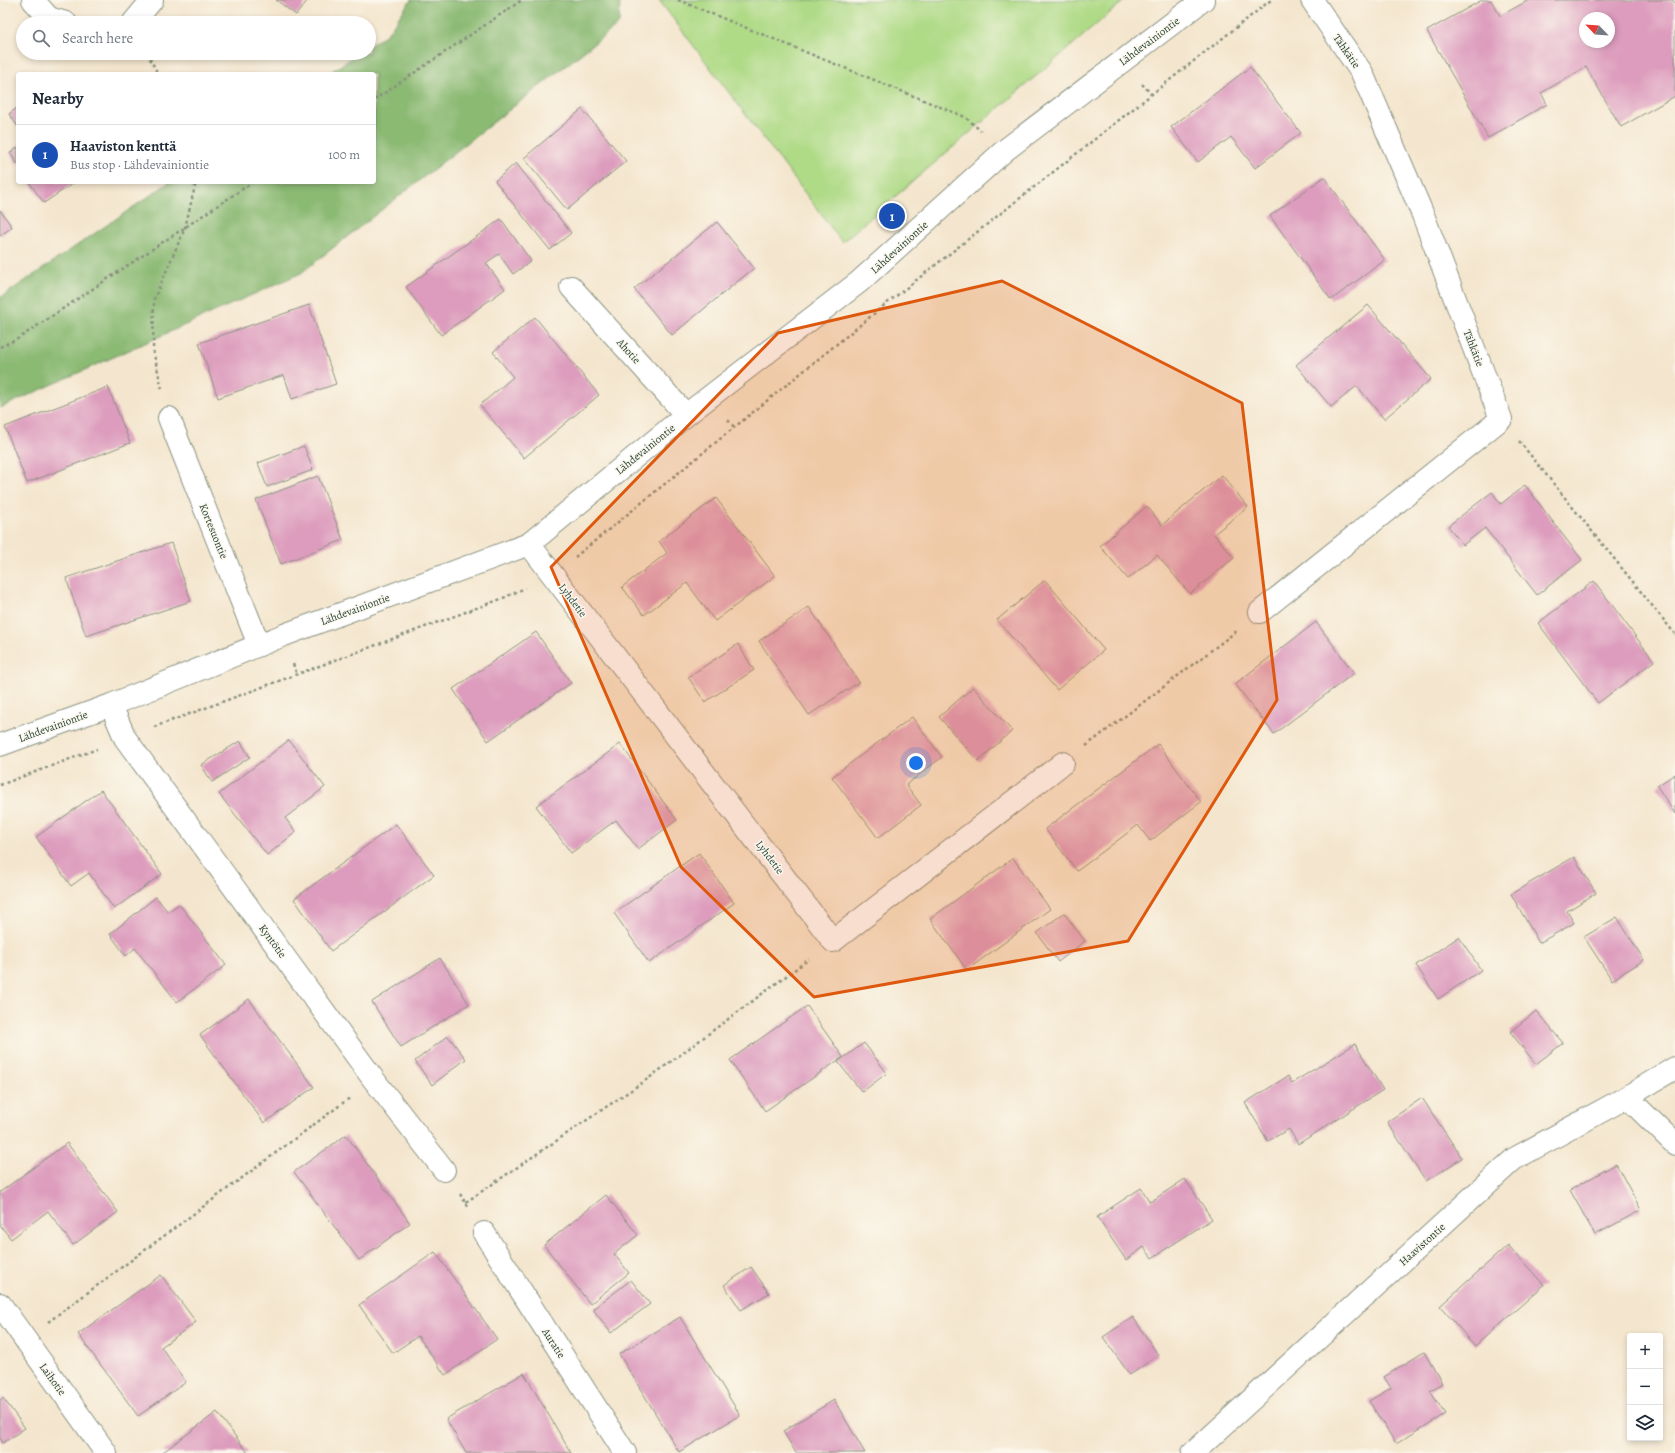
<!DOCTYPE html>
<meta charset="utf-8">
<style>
:root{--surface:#fff;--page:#f6f6f7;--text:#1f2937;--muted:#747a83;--line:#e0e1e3;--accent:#b45309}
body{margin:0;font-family:Alegreya,serif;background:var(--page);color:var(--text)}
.controls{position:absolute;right:12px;bottom:12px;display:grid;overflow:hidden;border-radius:4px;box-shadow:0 2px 6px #0003}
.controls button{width:36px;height:36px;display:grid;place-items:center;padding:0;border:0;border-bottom:1px solid var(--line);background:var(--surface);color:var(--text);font:20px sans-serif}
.compass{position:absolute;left:1579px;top:12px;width:36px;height:36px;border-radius:50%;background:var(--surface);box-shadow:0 2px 6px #0003;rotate:295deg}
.you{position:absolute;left:916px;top:763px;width:14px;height:14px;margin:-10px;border:3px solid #fff;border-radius:50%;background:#1a73e8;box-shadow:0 0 0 6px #1a73e833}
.badge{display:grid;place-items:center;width:26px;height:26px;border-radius:50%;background:var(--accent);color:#fff;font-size:13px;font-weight:700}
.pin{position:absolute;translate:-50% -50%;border:2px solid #fff;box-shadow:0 1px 4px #0006}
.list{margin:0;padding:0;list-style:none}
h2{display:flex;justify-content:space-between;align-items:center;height:52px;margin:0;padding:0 16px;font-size:17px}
h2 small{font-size:13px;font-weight:400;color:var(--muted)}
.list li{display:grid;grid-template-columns:26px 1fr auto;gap:12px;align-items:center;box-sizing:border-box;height:60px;padding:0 16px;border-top:1px solid var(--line)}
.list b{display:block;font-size:15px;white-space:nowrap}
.list p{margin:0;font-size:13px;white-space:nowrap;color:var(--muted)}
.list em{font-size:13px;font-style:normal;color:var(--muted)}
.icon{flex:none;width:22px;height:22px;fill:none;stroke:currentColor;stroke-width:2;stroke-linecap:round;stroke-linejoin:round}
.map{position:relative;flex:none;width:1675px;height:1453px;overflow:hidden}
.search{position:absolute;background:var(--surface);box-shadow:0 2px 6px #0003;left:16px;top:16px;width:360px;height:44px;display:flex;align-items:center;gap:10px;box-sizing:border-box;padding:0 14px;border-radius:22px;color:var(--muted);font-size:15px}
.panel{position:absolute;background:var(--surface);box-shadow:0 2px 6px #0003;left:16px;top:72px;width:360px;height:112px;border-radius:4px}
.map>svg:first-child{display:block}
</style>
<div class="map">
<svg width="1675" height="1453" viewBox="0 0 1675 1453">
<rect width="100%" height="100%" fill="#fbf7ec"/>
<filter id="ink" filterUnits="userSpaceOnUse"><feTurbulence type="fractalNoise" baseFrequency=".025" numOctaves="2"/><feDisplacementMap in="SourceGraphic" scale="8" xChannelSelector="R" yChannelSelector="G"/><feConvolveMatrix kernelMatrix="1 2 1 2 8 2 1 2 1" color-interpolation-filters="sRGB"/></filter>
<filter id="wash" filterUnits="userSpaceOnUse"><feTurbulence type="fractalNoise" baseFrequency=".012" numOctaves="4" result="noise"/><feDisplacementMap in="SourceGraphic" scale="16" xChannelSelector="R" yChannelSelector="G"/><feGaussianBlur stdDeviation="0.9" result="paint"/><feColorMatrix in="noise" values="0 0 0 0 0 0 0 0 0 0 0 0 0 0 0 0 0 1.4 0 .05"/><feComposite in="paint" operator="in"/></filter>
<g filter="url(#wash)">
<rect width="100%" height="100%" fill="#f4e6ce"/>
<path fill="#afda86" stroke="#678c5d" d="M659 0H1125L842 242Z"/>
<path fill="#8bba73" stroke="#557c54" d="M411 0H620L619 24 301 273 0 408V298L170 182H374V74H328L359 53H369V46L387 34Z"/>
<g id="blocks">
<path fill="#dd9cbd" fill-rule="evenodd" d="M276 0H308L296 15Z
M1482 0H1491L1500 16 1529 0H1673L1675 4V96L1621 127 1586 67 1541 93 1547 104 1488 138 1427 31ZM1585 18H1609V42H1585Z
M1250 67 1301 133 1255 168 1231 137 1198 162 1171 127Z
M18 107V127L9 114Z
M582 109 626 161 567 210 524 158Z
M18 147V165L10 153Z
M516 163 571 233 550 250 495 181Z
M1324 177 1385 260 1331 300 1270 216Z
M29 182H75L44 203Z
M0 210 12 227 0 236Z
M501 219 531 261 513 274 499 254 486 263 505 289 441 335 406 287Z
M717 222 754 268 672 335 634 289Z
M309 305 336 384 292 399 284 375 218 398 199 343Z
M1368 305 1431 379 1384 419 1357 386 1331 407 1296 365Z
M535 317 599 395 524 458 480 405 513 377 493 352Z
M108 387 130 443 27 483 5 427Z
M304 446 313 470 267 487 258 463Z
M1222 475 1248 507 1214 534 1234 558 1190 594 1157 555 1128 579 1100 546 1147 506 1162 525Z
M318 476 343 540 281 564 256 500Z
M1525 485 1582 560 1537 595 1485 528 1463 545 1448 526 1492 492 1501 504Z
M716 498 775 576 715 621 687 583 644 615 622 587 667 553 659 541Z
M171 543 191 601 86 636 66 578Z
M1045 580 1104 650 1057 690 997 620Z
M1594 581 1654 661 1598 703 1538 623Z
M809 607 859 682 809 715 759 641Z
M1316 622 1354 673 1274 734 1235 684Z
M536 632 571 683 488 741 453 689Z
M738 644 754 670 705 702 688 677Z
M973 687 1012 731 978 761 939 717Z
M912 717 942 757 906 785 921 805 878 838 832 777Z
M289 740 325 787 285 818 296 832 267 855 219 794Z
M240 741 250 757 212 782 201 765Z
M620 744 677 820 638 849 616 820 571 853 536 806Z
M1158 744 1201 802 1150 841 1138 825 1077 871 1045 829Z
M1675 774V814L1657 786Z
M101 790 162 874 114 909 89 873 71 886 36 837Z
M396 824 434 875 331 951 294 899Z
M699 853 734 903 649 963 614 913Z
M1574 857 1596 893 1567 911 1574 923 1539 943 1511 894Z
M1013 858 1050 909 967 970 930 919Z
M156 897 168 912 179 904 226 965 177 1002 135 948 126 956 110 934Z
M1064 913 1085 941 1058 962 1037 933Z
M1617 917 1644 960 1612 980 1584 937Z
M1459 937 1481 970 1438 999 1416 965Z
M440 958 469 1004 401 1047 372 1002Z
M249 999 314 1087 264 1123 200 1035Z
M807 1006 843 1057 765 1111 730 1060Z
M1536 1011 1563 1043 1536 1064 1510 1032Z
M448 1036 466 1059 432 1085 415 1061Z
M864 1043 887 1073 862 1092 838 1062Z
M1355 1044 1383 1090 1298 1144 1289 1129 1268 1141 1245 1103 1288 1076 1292 1083Z
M1422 1098 1462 1158 1426 1181 1387 1122Z
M346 1135 410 1223 359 1260 294 1172Z
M67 1143 118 1212 73 1245 48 1211 11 1239 0 1225V1192Z
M1616 1164 1641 1210 1595 1235 1570 1190Z
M1185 1179 1212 1219 1152 1258 1144 1247 1126 1260 1097 1217 1141 1188 1150 1202Z
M606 1195 638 1235 614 1254 629 1273 590 1304 544 1245Z
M1508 1245 1544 1285 1475 1346 1440 1306Z
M435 1252 497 1339 445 1375 418 1336 393 1353 359 1305Z
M751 1267 769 1293 741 1310 724 1285Z
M161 1275 196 1322 161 1347 186 1382 138 1416 78 1334Z
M631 1280 650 1304 611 1333 593 1309Z
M680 1317 740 1415 679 1452 619 1354Z
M1133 1317 1158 1355 1130 1375 1103 1337Z
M1424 1352 1442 1383 1430 1391 1445 1414 1396 1444 1369 1401 1391 1388 1384 1377Z
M524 1373 571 1453H466L446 1419Z
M3 1398 25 1428 3 1443 0 1438V1400Z
M834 1400 865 1453H796L783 1431Z
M217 1412 248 1453H164L163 1452Z"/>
</g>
</g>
<g filter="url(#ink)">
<use href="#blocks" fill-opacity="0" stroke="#8a9281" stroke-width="1"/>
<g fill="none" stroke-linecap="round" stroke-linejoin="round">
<defs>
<path id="minor" d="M33 0 49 18 66 23
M133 23 152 0
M571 287 686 415
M169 418 259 645
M529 544 833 941 1063 763
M1260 612 1501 419 1423 215 1362 73 1312 0
M111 705 125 738 374 1080 444 1170
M0 745 111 705 284 635 529 544 686 415 859 282 1004 151 1203 0
M1627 1097 1675 1144
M484 1233 625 1453
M0 1304 106 1453
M1193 1453 1514 1159 1627 1097 1675 1068"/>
</defs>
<use href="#minor" stroke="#8a9281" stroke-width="24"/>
<path stroke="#8a9281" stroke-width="2.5" stroke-dasharray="3 3" stroke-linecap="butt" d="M678 0 965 117 981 131
M147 53 158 74
M1142 84 1151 94
M374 100 522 0
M0 347 19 338 253 182
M162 389 153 350 154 299 185 228 196 182
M728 420 734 427
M1519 441 1675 634
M575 557 881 308 1271 0
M293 664 297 675
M154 727 501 599 525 588
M1086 746 1238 630
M0 785 97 749
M460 1194 469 1208
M466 1202 649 1078 809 959
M48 1322 351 1097"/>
<use href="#minor" stroke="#fff" stroke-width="22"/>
</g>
</g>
<path fill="#de580e" fill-opacity="0.2" stroke="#de580e" stroke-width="3" stroke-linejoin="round" d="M1002 281 1242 403 1277 700 1128 941 814 997 681 867 551 567 778 333Z"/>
<g text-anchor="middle" stroke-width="3" stroke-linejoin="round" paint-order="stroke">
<g font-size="11" fill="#1f3d34" stroke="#fbf7ec">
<text transform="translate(1149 41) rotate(-37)" y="4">Lähdevainiontie</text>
<text transform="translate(1347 51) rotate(55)" y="4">Tähkätie</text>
<text transform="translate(899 247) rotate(-42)" y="4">Lähdevainiontie</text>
<text transform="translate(1474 348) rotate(69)" y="4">Tähkätie</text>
<text transform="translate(629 351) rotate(48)" y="4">Ahotie</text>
<text transform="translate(645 449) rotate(-39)" y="4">Lähdevainiontie</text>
<text transform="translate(214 531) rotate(68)" y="4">Kortesuontie</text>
<text transform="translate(573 600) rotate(53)" y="4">Lyhdetie</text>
<text transform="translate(355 609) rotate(-20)" y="4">Lähdevainiontie</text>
<text transform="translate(53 726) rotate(-20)" y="4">Lähdevainiontie</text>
<text transform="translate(770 857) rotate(53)" y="4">Lyhdetie</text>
<text transform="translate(273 941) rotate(54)" y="4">Kyntötie</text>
<text transform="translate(1422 1244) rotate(-42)" y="4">Haavistontie</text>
<text transform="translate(554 1343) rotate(57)" y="4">Auratie</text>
<text transform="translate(53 1379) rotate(54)" y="4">Laihotie</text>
</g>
</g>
</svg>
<div class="controls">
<button>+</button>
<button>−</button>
<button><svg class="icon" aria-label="layers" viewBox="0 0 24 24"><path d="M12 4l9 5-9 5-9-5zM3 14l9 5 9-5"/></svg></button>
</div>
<svg class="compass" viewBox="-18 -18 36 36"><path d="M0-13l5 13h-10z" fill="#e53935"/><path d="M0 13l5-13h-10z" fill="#747a83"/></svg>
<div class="you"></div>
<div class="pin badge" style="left:892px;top:216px;background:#1a4fb4">1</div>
<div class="search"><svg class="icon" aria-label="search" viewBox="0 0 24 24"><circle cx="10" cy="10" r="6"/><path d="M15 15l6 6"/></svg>Search here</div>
<section class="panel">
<h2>Nearby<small></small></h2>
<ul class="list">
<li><span class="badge" style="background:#1a4fb4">1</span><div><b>Haaviston kenttä</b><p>Bus stop · Lähdevainiontie</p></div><em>100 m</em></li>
</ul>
</section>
</div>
